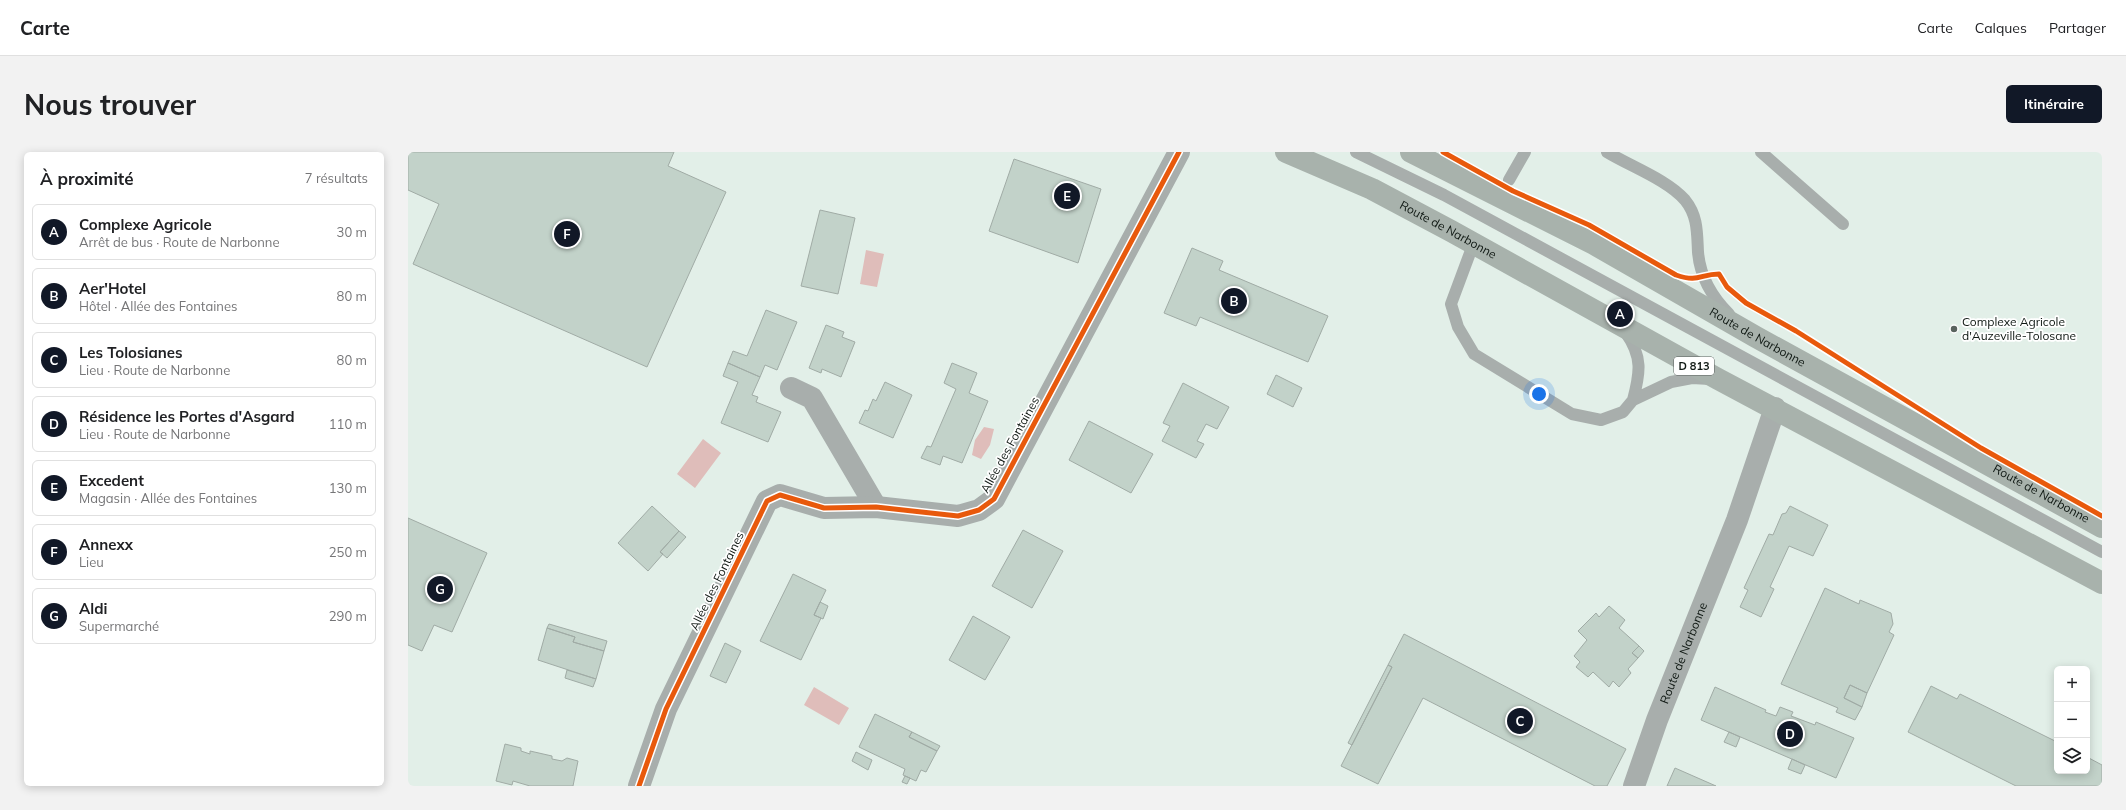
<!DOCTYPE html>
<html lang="fr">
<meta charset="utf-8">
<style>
:root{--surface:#fff;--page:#f2f2f2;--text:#202124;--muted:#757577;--line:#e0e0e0;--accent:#111827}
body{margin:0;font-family:Mulish,sans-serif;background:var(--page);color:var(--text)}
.controls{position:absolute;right:12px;bottom:12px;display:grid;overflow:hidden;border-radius:6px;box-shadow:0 2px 10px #0003}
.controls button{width:36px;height:36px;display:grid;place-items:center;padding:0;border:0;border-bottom:1px solid var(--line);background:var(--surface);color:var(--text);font:20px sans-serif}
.you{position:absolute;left:1131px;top:242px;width:14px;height:14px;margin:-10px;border:3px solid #fff;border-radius:50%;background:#1a73e8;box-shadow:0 0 0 6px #1a73e833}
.badge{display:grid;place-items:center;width:26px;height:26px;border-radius:50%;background:var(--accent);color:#fff;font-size:13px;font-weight:700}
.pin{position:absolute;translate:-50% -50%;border:2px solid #fff;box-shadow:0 1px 4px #0006}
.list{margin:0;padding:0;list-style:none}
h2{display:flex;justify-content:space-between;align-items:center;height:52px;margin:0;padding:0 16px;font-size:17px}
h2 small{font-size:13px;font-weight:400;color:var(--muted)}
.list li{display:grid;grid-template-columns:26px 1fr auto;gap:12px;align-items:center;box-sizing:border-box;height:56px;margin:0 8px 8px;padding:0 8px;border:1px solid var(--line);border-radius:6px}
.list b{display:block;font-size:15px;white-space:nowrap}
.list p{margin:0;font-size:13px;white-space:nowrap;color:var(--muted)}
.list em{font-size:13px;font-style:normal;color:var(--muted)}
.icon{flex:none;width:22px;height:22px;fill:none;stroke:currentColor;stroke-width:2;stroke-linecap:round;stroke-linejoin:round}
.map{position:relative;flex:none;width:1694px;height:634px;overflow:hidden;border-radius:6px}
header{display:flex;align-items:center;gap:24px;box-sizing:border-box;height:56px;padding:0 20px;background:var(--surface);border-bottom:1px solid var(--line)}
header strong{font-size:19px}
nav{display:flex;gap:22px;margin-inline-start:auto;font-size:14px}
.intro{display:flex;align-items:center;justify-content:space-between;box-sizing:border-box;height:96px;padding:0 24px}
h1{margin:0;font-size:28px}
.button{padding:10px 18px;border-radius:6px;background:var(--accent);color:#fff;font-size:14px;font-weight:700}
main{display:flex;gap:24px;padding:0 24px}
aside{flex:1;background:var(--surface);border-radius:6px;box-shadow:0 2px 10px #0003}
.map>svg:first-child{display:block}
</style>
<header>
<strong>Carte</strong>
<nav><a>Carte</a><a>Calques</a><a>Partager</a></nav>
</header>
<div class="intro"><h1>Nous trouver</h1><a class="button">Itinéraire</a></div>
<main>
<aside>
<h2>À proximité<small>7 résultats</small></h2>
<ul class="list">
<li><span class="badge">A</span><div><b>Complexe Agricole</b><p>Arrêt de bus · Route de Narbonne</p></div><em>30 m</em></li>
<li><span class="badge">B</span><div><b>Aer'Hotel</b><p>Hôtel · Allée des Fontaines</p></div><em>80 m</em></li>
<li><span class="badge">C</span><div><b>Les Tolosianes</b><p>Lieu · Route de Narbonne</p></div><em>80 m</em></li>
<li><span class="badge">D</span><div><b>Résidence les Portes d'Asgard</b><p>Lieu · Route de Narbonne</p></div><em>110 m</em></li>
<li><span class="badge">E</span><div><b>Excedent</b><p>Magasin · Allée des Fontaines</p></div><em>130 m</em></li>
<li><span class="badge">F</span><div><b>Annexx</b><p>Lieu</p></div><em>250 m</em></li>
<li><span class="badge">G</span><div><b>Aldi</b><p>Supermarché</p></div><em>290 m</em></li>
</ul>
</aside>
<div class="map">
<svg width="1694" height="634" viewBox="0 0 1694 634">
<rect width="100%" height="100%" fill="#e2efe8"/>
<path fill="#dfbdba" d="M458 98 476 102 469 135 452 132Z
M576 275 586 277 582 293 573 307 564 303 567 288Z
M295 287 313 301 287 336 269 322Z
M406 535 441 556 431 573 396 553Z"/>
<path fill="#c2d2c9" stroke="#a0aba5" d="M0 0H266L260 14 318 40 239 215 5 112 31 52 0 38Z
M606 7 693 37 670 111 581 79Z
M412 58 447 66 430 142 393 134Z
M784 96 815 109 811 118 920 164 900 210 792 165 788 174 756 161Z
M358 158 389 170 369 218 357 213 352 225 320 211 325 199 339 204Z
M418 173 436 180 434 185 447 190 433 225 414 217 413 221 401 216Z
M320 211 352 225 344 243 350 245 348 250 373 260 360 290 313 271 330 230 315 224Z
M544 211 569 221 561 241 580 249 554 311 535 304 532 313 513 306 519 294 523 295 548 237 536 231Z
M868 223 894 236 885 255 859 242Z
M477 230 504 243 485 286 451 271 457 258 460 259 465 247 468 249Z
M775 231 821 255 809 277 798 272 789 289 796 292 788 306 754 289 762 274 755 271Z
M681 269 745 302 723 341 661 308Z
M244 354 271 379 252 400 255 402 240 419 210 391Z
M1382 354 1420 373 1405 404 1381 394 1362 435 1366 437 1353 465 1332 455 1340 438 1336 436 1361 382 1365 383 1374 362 1378 361Z
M0 366 79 401 44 480 26 473 14 499 0 493Z
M615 378 655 399 624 456 584 434Z
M271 379 278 385 259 406 252 400Z
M385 422 418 438 406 463 413 466 393 508 352 489Z
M1417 436 1451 452 1452 448 1483 461 1485 472 1481 480 1486 483 1459 541 1442 533 1436 546 1454 555 1447 568 1428 560 1430 556 1373 532Z
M412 450 420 454 415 467 406 463Z
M1201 454 1217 468 1211 476 1231 494 1224 501 1230 506 1220 517 1223 521 1211 535 1205 529 1201 535 1185 520 1180 525 1168 515 1172 510 1166 504 1179 488 1170 479 1188 461 1191 465Z
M565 464 602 485 577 528 541 508Z
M141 472 199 489 196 499 165 490 167 485 139 476Z
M139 476 167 485 165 490 196 499 188 527 130 508Z
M996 482 1218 597 1199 634H1187L1015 546 970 632 933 614 984 515 980 513Z
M317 491 333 499 318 531 302 524Z
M1231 494 1236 499 1230 506 1224 501Z
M980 513 984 515 944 593 940 591Z
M159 518 188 527 185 535 157 526Z
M1442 533 1459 541 1454 555 1436 546Z
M1523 534 1549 547 1552 542 1649 590V619H1679V605L1694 613V634H1608L1500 580Z
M1307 535 1358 558 1357 560 1368 564 1372 555 1385 560 1383 564 1407 573 1408 570 1446 586 1428 626 1293 568Z
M467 562 504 580 501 585 529 599 518 620 513 618 508 629 495 623 497 617 451 595Z
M504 580 532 594 529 599 501 585Z
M1321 580 1332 585 1328 595 1316 590Z
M97 592 113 596V599L122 602V599L144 604V607L154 609 159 606 170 609 165 634H122L105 629 104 633 88 629Z
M448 600 464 608 460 618 444 609Z
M1384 607 1397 613 1393 622 1380 617Z
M1267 616 1308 634H1259Z
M497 624 502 626 499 632 494 630Z"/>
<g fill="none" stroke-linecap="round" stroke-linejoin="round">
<path stroke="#a8aeac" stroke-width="12" d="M948 0 1036 43 1694 400
M1199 0C1222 14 1260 28 1277 48 1290 64 1289 81 1290 100 1292 125 1304 145 1321 162
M1353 0 1435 72
M1101 28 1117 0
M1062 101 1043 152 1050 175 1066 202 1164 262 1193 268 1215 260 1225 248 1263 230 1284 226 1302 227
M1218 181C1235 205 1232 221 1225 248"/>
<g stroke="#a8aeac" stroke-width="22">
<path d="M383 236 404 246 468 355"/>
<path d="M231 634 258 557 359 349 372 343 416 356 468 355 550 364 571 358 586 347 771 0"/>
<path id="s1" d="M1226 634 1249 568 1329 368 1367 256"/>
</g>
<g stroke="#a8b2ac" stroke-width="22">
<path id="s2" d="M878 0 964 37 1043 79 1310 227 1694 431"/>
<path id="s3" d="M1003 0 1186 92 1348 185 1694 375"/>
</g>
<defs>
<path id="cycleway" d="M1035 0 1105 39 1181 73 1268 123C1291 131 1292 122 1311 122L1319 135 1338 151 1388 179 1573 296 1694 364
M231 634 258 557 359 349 372 343 416 356 468 355 550 364 571 358 586 347 771 0"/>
</defs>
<use href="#cycleway" stroke="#fff" stroke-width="8"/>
<use href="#cycleway" stroke="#e8590c" stroke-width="5"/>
</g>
<circle fill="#59635e" stroke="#fff" stroke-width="1.5" cx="1546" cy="177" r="4"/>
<g text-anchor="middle" stroke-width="3.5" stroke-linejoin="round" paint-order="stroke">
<rect fill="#fff" stroke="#575d5a" stroke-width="1" x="1266" y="205" width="40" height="18" rx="3"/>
<g font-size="11" font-weight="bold" fill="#0f1813">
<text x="1286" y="218">D 813</text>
</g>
<g font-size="12" fill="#0f1813" stroke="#fff">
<text dy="4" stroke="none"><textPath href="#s2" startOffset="180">Route de Narbonne</textPath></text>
<text dy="4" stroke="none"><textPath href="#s3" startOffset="393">Route de Narbonne</textPath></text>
<text transform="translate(602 293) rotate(-61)" y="4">Allée des Fontaines</text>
<text dy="4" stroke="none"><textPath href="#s3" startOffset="717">Route de Narbonne</textPath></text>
<text transform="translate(309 429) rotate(-64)" y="4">Allée des Fontaines</text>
<text dy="4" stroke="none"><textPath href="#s1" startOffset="142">Route de Narbonne</textPath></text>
</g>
<g font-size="12" fill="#0f1813" stroke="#fff" text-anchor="start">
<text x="1554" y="174">Complexe Agricole<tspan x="1554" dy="14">d'Auzeville-Tolosane</tspan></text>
</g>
</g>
</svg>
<div class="controls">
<button>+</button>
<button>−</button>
<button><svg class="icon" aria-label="layers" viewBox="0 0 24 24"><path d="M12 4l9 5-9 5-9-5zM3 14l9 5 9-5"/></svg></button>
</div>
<div class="you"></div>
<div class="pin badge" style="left:1212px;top:162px">A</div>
<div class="pin badge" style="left:826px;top:149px">B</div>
<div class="pin badge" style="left:1112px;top:569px">C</div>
<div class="pin badge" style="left:1382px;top:582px">D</div>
<div class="pin badge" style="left:659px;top:44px">E</div>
<div class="pin badge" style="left:159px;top:82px">F</div>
<div class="pin badge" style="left:32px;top:437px">G</div>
</div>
</main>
